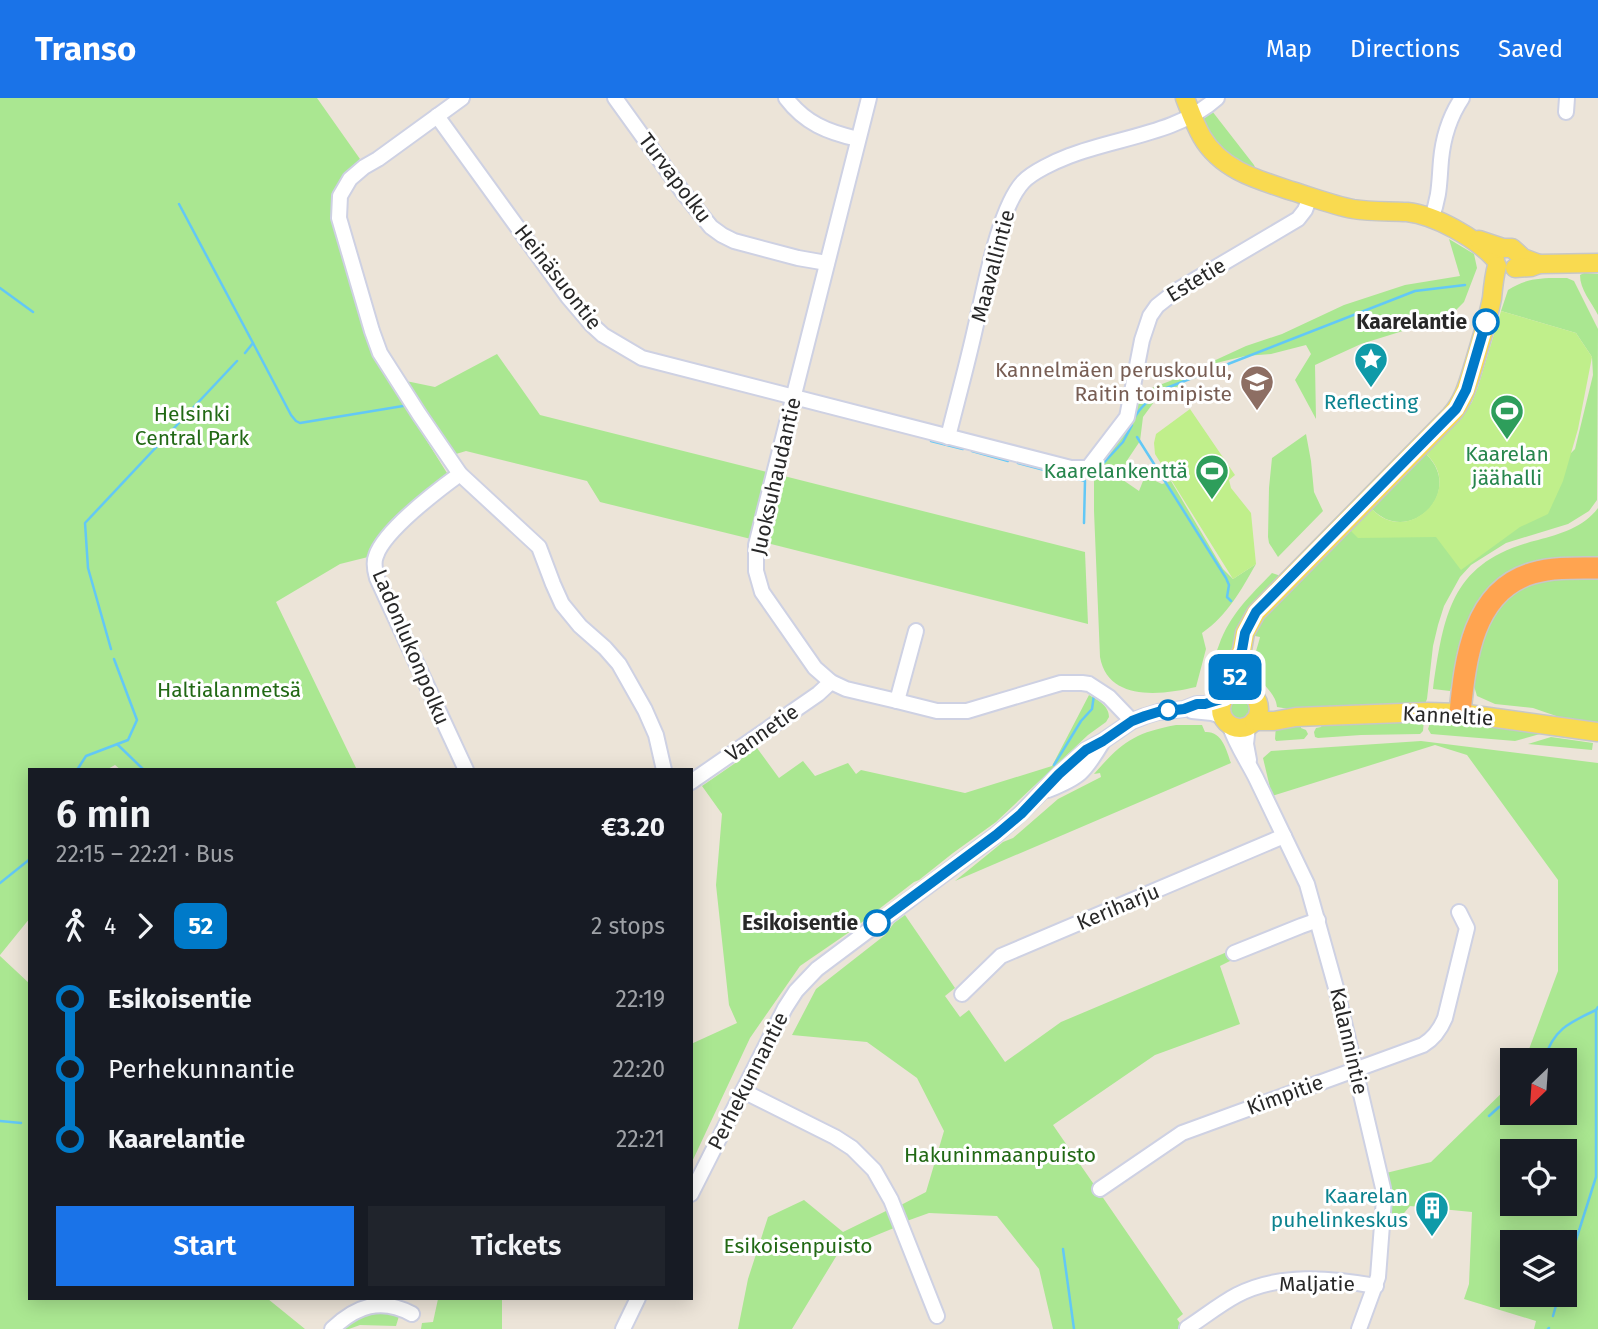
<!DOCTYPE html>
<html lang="en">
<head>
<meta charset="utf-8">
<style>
  :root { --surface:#171b24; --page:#20242c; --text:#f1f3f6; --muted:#9ea1a6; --accent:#1a73e8 }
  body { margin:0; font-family:"Fira Sans",sans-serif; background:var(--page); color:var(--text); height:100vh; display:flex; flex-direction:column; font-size:26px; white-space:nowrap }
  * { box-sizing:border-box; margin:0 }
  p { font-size:23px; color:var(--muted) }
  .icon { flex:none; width:38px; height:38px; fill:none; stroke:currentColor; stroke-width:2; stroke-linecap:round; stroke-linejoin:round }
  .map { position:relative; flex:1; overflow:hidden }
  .details { position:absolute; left:28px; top:670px; width:665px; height:532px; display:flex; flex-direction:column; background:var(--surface); border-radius:0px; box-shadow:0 4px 18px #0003 }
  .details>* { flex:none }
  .badge { padding:0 14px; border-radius:10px; font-size:24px; line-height:46px }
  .needle { width:46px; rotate:205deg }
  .fabs { position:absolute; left:1500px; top:950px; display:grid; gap:14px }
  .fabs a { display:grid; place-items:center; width:77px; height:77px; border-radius:0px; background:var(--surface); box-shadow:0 4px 18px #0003; font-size:35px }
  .map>.badge { position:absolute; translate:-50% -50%; box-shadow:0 0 0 4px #fff }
  .legs { display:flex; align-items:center; gap:10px; height:77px; padding:0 28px; font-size:23px }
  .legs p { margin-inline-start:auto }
  .summary { display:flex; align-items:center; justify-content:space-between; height:119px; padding:0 28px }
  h1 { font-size:38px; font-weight:600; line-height:52px }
  .cta { display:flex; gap:14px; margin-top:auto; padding:14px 28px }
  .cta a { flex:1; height:80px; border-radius:0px; background:var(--accent); color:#fff; font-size:28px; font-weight:600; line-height:80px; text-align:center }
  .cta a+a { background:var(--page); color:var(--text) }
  ul { padding:0 28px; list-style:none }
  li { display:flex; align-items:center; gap:24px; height:70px; font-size:26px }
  li i { display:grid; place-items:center; width:10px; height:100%; margin:0 9px; background:currentColor }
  li i::after { content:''; width:18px; height:18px; margin:-9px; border:5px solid; border-radius:50%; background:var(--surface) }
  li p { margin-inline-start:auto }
  li:first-child i { background:linear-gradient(#0000 50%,currentColor 0) }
  li:last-child i { background:linear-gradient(currentColor 50%,#0000 0) }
  header { display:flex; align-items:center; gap:42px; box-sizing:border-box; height:98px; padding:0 35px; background:var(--accent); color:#fff }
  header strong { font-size:33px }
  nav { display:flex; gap:38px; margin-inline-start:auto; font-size:24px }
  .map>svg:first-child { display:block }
  .green { fill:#aae791; fill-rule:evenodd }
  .pitch { fill:#c0ef8b }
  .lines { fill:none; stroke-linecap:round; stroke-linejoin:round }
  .stream { stroke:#63c8f6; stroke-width:2.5 }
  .minor-casing { stroke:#ced1e3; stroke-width:18 }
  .major-casing { stroke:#c7c7c7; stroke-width:21 }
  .highway-casing { stroke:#c7c7c7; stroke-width:24 }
  .minor { stroke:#fff; stroke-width:14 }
  .major { stroke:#f9da50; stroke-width:18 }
  .highway { stroke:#ffa450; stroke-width:21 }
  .line-1-casing { stroke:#fff; stroke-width:16 }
  .line-1 { stroke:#007ac9; stroke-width:10 }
  .stop-1-dot { fill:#fff; stroke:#007ac9; stroke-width:3.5 }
  .labels { text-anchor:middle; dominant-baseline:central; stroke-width:6; stroke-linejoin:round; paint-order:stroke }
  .street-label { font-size:21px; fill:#282828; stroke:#fff }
  .stop-label { font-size:21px; font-weight:bold; fill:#282828; stroke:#fff; text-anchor:end }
  .education-label { font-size:21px; fill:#785e54; stroke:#fff; text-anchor:end }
  .culture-label { font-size:21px; fill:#0d838f; stroke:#fff }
  .park-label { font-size:21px; fill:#226915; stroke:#fff }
  .leisure-label { font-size:21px; fill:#27864d; stroke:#fff }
</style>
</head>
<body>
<header>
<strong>Transo</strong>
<nav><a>Map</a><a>Directions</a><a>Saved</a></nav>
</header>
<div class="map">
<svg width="1598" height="1231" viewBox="0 0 1598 1231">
  <rect width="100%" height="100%" fill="#ece4d8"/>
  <g class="green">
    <path d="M0,0H317L360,61C339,82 329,94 333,125L371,254L452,383L376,457L340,466L276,504L357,672H121L115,667L106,672H30V820L0,857Z"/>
    <path d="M1212,13L1254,67L1256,72C1238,66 1218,53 1209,36C1207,32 1205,25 1203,19Z"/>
    <path d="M1449,141L1474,156L1477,170L1464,204L1453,215L1422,227L1361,246L1315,267L1316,321L1295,282L1311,256L1306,247L1271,256L1245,258L1212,266L1154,304L1143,319L1140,343L1126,364L1123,382L1139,393L1145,378L1162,386L1171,383L1223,471L1233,481L1256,466C1241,492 1228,517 1202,535L1206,551L1196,589C1162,597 1108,604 1100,559L1094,413V372L1136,296L1170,283L1246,248L1282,236L1344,207L1405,187L1460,178Z"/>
    <path d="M1584,175L1598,176V217C1591,203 1580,192 1580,177Z"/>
    <path d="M1567,180L1574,183L1598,231L1597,402L1589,413L1568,426L1506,445L1471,467L1460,479L1444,508L1438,527L1433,548L1427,601L1424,608L1289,611L1277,609C1276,593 1256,584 1255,568C1253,559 1258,548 1260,539L1255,538L1259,525L1364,419L1385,439H1437L1559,367L1575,351L1593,277L1592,259L1576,235L1501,213L1508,192C1528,179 1544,180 1567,180Z"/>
    <path d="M497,256L540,317L767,374L751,441L600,404L587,383L466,353L456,356L406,283L435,289Z"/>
    <path d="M1306,336L1311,363L1314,394L1323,413L1278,459L1269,445L1268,439L1269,390L1272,360Z"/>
    <path d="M1426,356C1466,395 1408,449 1372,411Z"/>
    <path d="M784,378L1085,454L1088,526L767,445Z"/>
    <path d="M1598,410V460L1519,472L1456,577L1450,593L1433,591C1444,513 1452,463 1538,442C1560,436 1584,429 1598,410Z"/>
    <path d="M1272,475L1278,477L1281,482L1239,531L1233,547L1232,575H1216L1212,573C1212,564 1216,555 1219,547C1230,516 1250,498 1272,475Z"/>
    <path d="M1598,478V626L1559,619L1533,610L1495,606L1477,598L1474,588L1476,561L1485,526L1513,492L1540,480Z"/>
    <path d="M1089,597C1098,602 1109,608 1109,619L1106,624L1088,637L996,724L953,755L919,782L914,784L848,835L800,868L750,940L691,1066V946L737,925L729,907L716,787L722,716L702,688L757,650L779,680L803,663L815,678L848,665L856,676L861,672L965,695L1052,668Z"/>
    <circle cx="1241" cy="611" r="12"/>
    <path d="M1424,621L1423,633L1420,636L1361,637L1318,640L1315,639L1314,634L1316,630L1321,629L1322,626Z"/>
    <path d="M1431,622L1489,624L1547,634L1515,643L1431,636L1428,631Z"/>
    <path d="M1176,627H1202L1205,634C1222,633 1226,651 1231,665L955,783L1003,744L1013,740L1058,701L1101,679L1100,675L1094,676C1122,644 1134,635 1176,627Z"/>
    <path d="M1276,627L1301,628V630L1306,632L1308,636L1304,641L1276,643L1275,641Z"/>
    <path d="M1551,639L1593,645L1592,652L1528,646Z"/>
    <path d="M1421,643L1598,665V1231H1534L1536,1223L1464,1201L1469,1186L1472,1114L1410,1108L1388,1134L1392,1095L1386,1075L1431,1064L1512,985V1015H1564V962H1525L1558,873V782L1467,657L1435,647L1272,698L1263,660L1271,653ZM1512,1054H1564V1106H1512ZM1512,1144H1564V1197H1512Z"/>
    <path d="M905,817L955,890L945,898L960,919L969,912L1005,964L1061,924L1227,854L1232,862L1220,868L1240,926L1155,957L1053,1027L1183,1216L1177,1221L1184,1231H1053L1039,1171L997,1118L929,1115L904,1124L899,1108L926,1094L944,1033L917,980L867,944L792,937L816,891L885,837L894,825Z"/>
    <path d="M0,858L30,886V1200L268,1201L305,1231H0Z"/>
    <path d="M804,1102L843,1134L888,1112L894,1130L840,1152L792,1231H738L748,1181L768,1119Z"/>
    <path d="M438,1201H502V1231H421L422,1225L433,1224Z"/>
    <path d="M391,1212L399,1218L396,1228L360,1227L349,1231H337L365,1213Z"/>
  </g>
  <g class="pitch">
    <path d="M1501,213L1576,235L1592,259L1578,331L1563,383L1548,416L1520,429L1461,472L1436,439L1358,440L1351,433L1372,411C1408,450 1466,392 1426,356L1461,321L1472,304L1478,289Z"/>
    <path d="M1190,311L1235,377L1229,382L1231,390L1251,415L1256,466L1233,481L1155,356L1154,345L1156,336Z"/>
  </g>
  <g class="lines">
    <g class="stream">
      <path d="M179,106L253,245L245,255"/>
      <path d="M0,190L33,214"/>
      <path d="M253,245L291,317L296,323L300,325L403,308"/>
      <path d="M1134,321C1140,308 1152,300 1164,291L1415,193L1465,187"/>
      <path d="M1137,339L1226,480L1229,487L1227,499L1231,503"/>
      <path d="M931,343L963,351"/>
      <path d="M972,353L1008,363"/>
      <path d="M1018,365L1048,373"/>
      <path d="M1098,371L1123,344L1132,327"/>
      <path d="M1058,375L1085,383L1084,425"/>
      <path d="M111,551L88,470L85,425L237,263"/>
      <path d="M117,646L144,672"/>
      <path d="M1054,667L1081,623L1092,611L1094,597"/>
      <path d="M77,672L86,658L128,642L137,622L114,561"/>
      <path d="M0,785L30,761"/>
      <path d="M1544,962C1553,932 1568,925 1596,912L1598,909"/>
      <path d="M1489,1018L1499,1009L1512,1002"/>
      <path d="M0,1023L21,1025"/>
      <path d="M1063,1151L1074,1231"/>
      <path d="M1564,1180L1596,1079V912"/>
      <path d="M1553,1218L1559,1197"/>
      <path d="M1548,1231L1549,1230"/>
    </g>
    <g class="minor-casing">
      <g id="minor">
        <path d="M462,0L378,61L364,69L350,81L340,98L339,120L372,233L380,255L419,316L460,376L539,449L553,486L562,506L580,528L605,550L619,566L645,612L656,637L664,672"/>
        <path d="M615,0L682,93L711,129L722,137L734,143L798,160L827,165"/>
        <path d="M786,0C805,25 827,34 858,41"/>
        <path d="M869,0L756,447V473L762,494L815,570L831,584L846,591L897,603L937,613H967L1061,585H1082L1089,586L1109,599L1132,623"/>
        <path d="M1566,14L1567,0"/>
        <path d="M437,18L568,199L591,226L603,237L642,260L1071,370H1088L1127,319L1142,242L1150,218L1157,208L1176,193L1298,121L1305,112L1310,99"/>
        <path d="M1431,121C1440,98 1439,85 1441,62C1443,40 1450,18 1462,0"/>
        <path d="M948,339C957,303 967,267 975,231C984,194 998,111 1023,84C1032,74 1056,63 1069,58C1118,39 1177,36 1217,0"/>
        <path d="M460,376C438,392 384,433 376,458C373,465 375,473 377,480L466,672"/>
        <path d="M897,603L916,533"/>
        <path d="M1192,613L1212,615L1223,619"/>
        <path d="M1229,626C1236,647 1247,662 1256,680L1307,786L1336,890L1383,1090L1384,1101L1378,1179L1359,1231"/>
        <path d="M1248,628L1246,646L1249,662"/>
        <path d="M691,684L818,596L831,584"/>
        <path d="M1048,692C1080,679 1084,675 1102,645"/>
        <path d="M1234,855L1301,828L1318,822"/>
        <path d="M962,896L1001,858L1284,738"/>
        <path d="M743,993L835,1039L852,1050L874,1072L891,1102L937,1218"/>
        <path d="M1100,1091L1182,1035L1423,947C1433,941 1440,932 1445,920L1467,830L1459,814"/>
        <path d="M691,1096L785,910L796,893L817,871L996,737L1021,715L1059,676L1086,652L1103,643L1132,623L1145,618L1158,614L1184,611L1197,606H1205L1225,600"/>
        <path d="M1187,1230C1204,1219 1220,1206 1237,1197C1279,1175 1331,1180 1376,1188"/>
        <path d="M332,1231C356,1208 381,1199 412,1216"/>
        <path d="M623,1231L638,1200"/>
      </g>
    </g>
    <g class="major-casing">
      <g id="major">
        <path d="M1185,0C1190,13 1195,27 1202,39C1221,72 1258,82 1292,93C1312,99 1332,107 1353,111C1371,114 1389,113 1407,114C1435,117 1476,140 1495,161"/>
        <path d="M1479,142L1503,150H1512L1523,160L1539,166"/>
        <path d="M1515,170L1531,169L1539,166L1598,165"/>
        <circle cx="1240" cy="611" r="19"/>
        <path d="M1229,596L1233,588L1237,563L1242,552L1245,535L1256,515L1451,317C1465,301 1469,282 1475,263C1481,242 1488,221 1492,200C1493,189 1494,178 1497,168"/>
        <path d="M1254,623H1274L1296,619L1428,614L1460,615L1598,634"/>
      </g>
    </g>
    <g class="highway-casing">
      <path id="highway" d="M1460,615C1465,562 1473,492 1533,475C1553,469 1577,470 1598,470"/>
    </g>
    <use href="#minor" class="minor"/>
    <use href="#major" class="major"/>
    <use href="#highway" class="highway"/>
  </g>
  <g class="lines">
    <g class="line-1-casing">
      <path id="line-1" d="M877,825L996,737L1021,716L1059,676L1086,652L1103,643L1132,623L1145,618L1158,614L1184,611L1197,606H1205L1225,600L1233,589L1237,563L1242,552L1245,535L1256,514L1456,311L1466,292L1486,224"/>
    </g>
    <use href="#line-1" class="line-1"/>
  </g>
  <defs>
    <g id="sight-pin" transform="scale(1.75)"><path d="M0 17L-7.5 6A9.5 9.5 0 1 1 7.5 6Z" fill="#0f9aa8" stroke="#fff"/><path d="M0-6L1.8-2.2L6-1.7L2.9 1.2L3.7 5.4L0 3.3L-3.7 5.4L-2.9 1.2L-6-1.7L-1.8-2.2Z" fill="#fff"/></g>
    <g id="school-pin" transform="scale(1.75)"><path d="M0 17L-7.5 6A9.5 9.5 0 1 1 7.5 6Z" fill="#8d6e63" stroke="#fff"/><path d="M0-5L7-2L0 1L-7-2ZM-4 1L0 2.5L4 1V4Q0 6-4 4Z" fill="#fff"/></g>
    <g id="stadium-pin" transform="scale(1.75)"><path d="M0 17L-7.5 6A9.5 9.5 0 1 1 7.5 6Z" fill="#2e9e5b" stroke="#fff"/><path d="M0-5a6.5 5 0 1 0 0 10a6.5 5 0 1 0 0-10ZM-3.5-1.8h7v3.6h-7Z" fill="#fff"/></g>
    <g id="building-pin" transform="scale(1.75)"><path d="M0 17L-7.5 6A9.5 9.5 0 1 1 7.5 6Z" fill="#0f9aa8" stroke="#fff"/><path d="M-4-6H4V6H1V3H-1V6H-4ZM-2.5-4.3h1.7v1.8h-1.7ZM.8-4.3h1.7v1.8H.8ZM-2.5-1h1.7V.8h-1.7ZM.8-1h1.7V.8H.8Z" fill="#fff"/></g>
  </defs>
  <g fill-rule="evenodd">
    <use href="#sight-pin" x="1371" y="261"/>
    <use href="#school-pin" x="1257" y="284"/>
    <use href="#stadium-pin" x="1507" y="313"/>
    <use href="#stadium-pin" x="1212" y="373"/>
    <use href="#building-pin" x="1432" y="1110"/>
  </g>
  <g class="stop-1-dot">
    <circle cx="1486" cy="224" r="12"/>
    <circle cx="1168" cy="612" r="9"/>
    <circle cx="877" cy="825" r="12"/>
  </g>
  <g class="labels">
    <g class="street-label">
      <text transform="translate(675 80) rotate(53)">Turvapolku</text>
      <text transform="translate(993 168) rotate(-75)">Maavallintie</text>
      <text transform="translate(558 179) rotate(52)">Heinäsuontie</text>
      <text transform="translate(1196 182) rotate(-31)">Estetie</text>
      <text transform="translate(776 378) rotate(-77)">Juoksuhaudantie</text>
      <text transform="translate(411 549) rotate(67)">Ladonlukonpolku</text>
      <text transform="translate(1448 618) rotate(3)">Kanneltie</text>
      <text transform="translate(762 635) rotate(-35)">Vannetie</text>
      <text transform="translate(1118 809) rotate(-23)">Keriharju</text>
      <text transform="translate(1349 943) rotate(77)">Kalannintie</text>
      <text transform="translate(748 983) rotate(-63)">Perhekunnantie</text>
      <text transform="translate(1285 997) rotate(-20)">Kimpitie</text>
      <text x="1317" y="1186">Maljatie</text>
    </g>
    <g class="stop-label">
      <text x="1467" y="224">Kaarelantie</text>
      <text x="858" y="825">Esikoisentie</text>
    </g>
    <g class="education-label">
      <text x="1232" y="272">Kannelmäen peruskoulu,<tspan x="1232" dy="24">Raitin toimipiste</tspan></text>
    </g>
    <g class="culture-label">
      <text x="1371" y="304">Reflecting</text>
      <text x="1408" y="1098" text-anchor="end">Kaarelan<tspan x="1408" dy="24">puhelinkeskus</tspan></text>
    </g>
    <g class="park-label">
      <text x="192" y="316">Helsinki<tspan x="192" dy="24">Central Park</tspan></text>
      <text x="229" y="592">Haltialanmetsä</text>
      <text x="1000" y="1057">Hakuninmaanpuisto</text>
      <text x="798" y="1148">Esikoisenpuisto</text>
    </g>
    <g class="leisure-label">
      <text x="1507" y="356">Kaarelan<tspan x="1507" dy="24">jäähalli</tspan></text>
      <text x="1188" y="373" text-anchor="end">Kaarelankenttä</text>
    </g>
  </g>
</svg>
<div class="fabs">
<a><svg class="needle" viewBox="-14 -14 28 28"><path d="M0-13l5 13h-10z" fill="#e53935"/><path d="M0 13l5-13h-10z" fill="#9ea1a6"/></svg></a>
<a><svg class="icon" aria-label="locate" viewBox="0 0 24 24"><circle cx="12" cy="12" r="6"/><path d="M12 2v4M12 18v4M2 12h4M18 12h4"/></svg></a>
<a><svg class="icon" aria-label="layers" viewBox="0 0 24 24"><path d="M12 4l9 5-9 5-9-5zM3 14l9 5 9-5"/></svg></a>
</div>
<b class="badge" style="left:1235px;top:579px;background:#007ac9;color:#fff">52</b>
<section class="details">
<div class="summary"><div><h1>6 min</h1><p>22:15 – 22:21 · Bus</p></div><b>€3.20</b></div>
<div class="legs"><svg class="icon" aria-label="walk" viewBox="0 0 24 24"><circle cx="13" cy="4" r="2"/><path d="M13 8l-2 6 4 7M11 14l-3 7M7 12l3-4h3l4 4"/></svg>4<svg class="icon" aria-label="forward" viewBox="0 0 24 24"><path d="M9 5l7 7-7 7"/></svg><b class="badge" style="background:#007ac9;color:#fff">52</b><p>2 stops</p></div>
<ul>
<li><i style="color:#007ac9"></i><b>Esikoisentie</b><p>22:19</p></li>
<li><i style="color:#007ac9"></i><span>Perhekunnantie</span><p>22:20</p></li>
<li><i style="color:#007ac9"></i><b>Kaarelantie</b><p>22:21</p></li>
</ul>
<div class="cta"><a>Start</a><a>Tickets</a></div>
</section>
</div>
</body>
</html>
